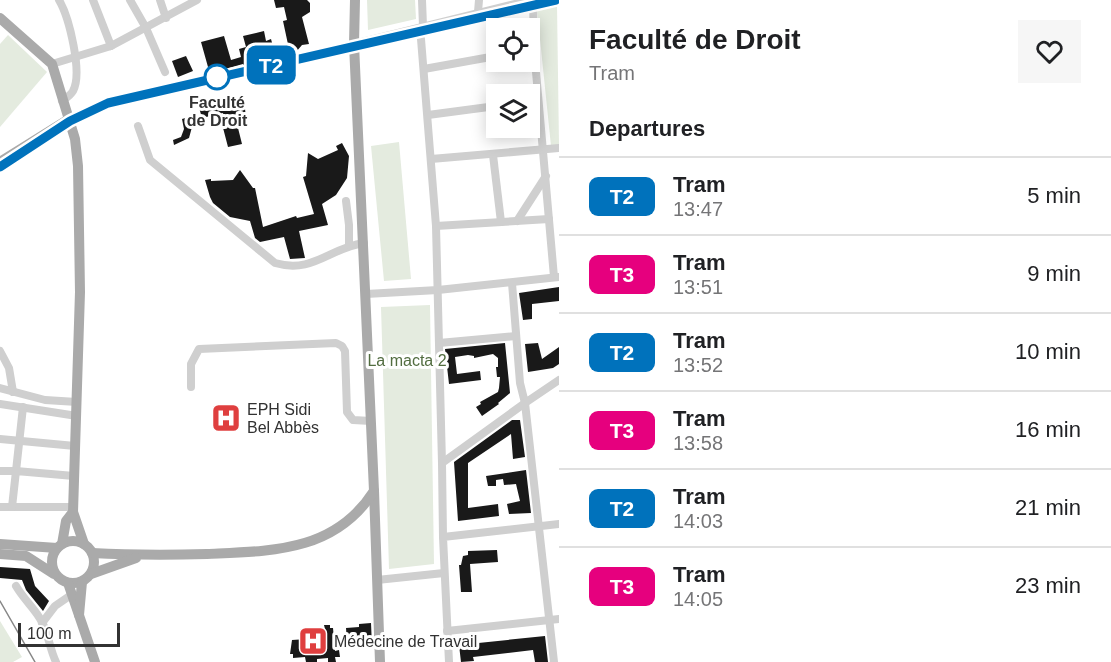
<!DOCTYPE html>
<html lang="en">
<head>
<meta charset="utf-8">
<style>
  :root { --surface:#fff; --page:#f6f6f6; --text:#202124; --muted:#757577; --line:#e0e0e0 }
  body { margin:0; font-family:Arial,sans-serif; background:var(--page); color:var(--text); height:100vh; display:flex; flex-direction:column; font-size:22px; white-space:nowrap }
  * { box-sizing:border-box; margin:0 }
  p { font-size:20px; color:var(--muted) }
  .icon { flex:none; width:33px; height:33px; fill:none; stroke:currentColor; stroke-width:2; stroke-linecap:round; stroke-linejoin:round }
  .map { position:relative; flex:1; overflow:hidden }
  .panel { display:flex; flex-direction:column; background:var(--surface); width:552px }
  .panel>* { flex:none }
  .badge { padding:0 12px; border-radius:9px; font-size:21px; line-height:39px }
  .controls { position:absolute; left:486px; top:18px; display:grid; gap:12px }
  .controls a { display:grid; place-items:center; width:54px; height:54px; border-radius:0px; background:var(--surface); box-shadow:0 3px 15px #0003; font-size:30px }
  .scale { position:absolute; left:18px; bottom:15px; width:102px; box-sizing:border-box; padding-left:6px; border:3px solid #323232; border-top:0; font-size:16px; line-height:21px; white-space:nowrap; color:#323232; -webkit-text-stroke:4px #fff; paint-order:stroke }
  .map>.badge { position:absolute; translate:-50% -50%; box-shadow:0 0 0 3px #fff }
  h2 { padding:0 30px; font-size:22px; line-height:54px }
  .round { display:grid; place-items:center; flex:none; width:63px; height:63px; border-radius:0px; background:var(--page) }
  .headline { display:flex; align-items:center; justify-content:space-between; height:102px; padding:0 30px }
  h1 { font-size:28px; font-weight:600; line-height:45px }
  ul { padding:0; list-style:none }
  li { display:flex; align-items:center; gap:18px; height:78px; padding:0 30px; border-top:2px solid var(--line) }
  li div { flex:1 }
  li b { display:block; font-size:22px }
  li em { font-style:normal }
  li .badge { min-width:66px; font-weight:700; text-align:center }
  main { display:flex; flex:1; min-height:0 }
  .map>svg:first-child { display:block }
  .green { fill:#e4ebdf }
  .building { fill:#191919 }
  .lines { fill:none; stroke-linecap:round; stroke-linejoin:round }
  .minor { stroke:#cfcfcf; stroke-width:8 }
  .major { stroke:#aaa; stroke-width:10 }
  .tram { stroke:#878787; stroke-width:1.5 }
  .line-casing { stroke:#fff; stroke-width:14 }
  .line { stroke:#0072bc; stroke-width:9 }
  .stop-dot { fill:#fff; stroke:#0072bc; stroke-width:3 }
  .labels { text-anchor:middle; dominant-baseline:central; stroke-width:6; stroke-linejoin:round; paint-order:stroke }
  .stop-label { font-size:16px; font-weight:bold; fill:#323232; stroke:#fff }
  .park-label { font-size:16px; fill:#526d40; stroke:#fff }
  .poi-label { font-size:16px; fill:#323232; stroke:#fff; text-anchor:start }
</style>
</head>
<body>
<main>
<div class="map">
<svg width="559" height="662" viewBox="0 0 559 662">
  <rect width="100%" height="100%" fill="#fff"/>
  <g class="green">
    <path d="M367,0H415L416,19L368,30Z"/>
    <path d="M557,5L559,145L551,146L537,10Z"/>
    <path d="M8,35L47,72L0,127V44Z"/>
    <path d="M399,142L411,279L384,281L371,146Z"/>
    <path d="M430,305L434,564L389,569L381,307Z"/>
    <path d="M0,621L22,657L13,662H0Z"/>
  </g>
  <g class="building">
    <path d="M274,0H307L310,3V12L302,17L309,44L302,45L296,52L289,49L283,21L287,20L284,7L276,8Z"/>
    <path d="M264,31L266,41L271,39L277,61L245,69L243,64L214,72L212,66L208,67L201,42L224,36L231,60L241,57L239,49L246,47L243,36Z"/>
    <path d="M186,56L193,71L178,77L172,61Z"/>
    <path d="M227,96L238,102L241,110L245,109L246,117L236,120L242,144L228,147L222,124L225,122L223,113L202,118L198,104Z"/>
    <path d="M189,117L192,127L189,138L174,145L173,140L181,137L184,129L182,119Z"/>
    <path d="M342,143L349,156L347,178L336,195L322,204L328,225L299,231L305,258L290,259L284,237L260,242L255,238L250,221L230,217L213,203L210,197L205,180L211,179V181L233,180L240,170L253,188H255L263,227L296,216L297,218L314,214L303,177L306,176L308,153L318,159L338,150L336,146Z"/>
    <path d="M559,287V301L532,304V319L523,320L519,293Z"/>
    <path d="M505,343L510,393L498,403L499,404L482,416L476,407L481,404L480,402L498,392L499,388L500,377H497L496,367H498V358L493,354L474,358V356L468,355L455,357L457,374L480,371L481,380L449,384L445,349Z"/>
    <path d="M538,343L542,359L559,347V364L553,368L528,372L525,344Z"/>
    <path d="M512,420H520L525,457L513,459L511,434L468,463V508L498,504L499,516L458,521L454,462Z"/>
    <path d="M526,470L531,513L509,514L507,504L520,501L516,484L504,485L503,479L496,480V486H488L486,476Z"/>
    <path d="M497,550L498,562L470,564L472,592H461L459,565H461L463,556L468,555V551Z"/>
    <path d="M0,567L30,569L35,586L49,601L43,611L26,590L22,580L0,578Z"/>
    <path d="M371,623L372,646H352V642H347L346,628L359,627V624Z"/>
    <path d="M324,625H330V628H333L335,651L339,650L340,657H335L336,662H328V658L317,659V662H306L305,657L293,658V654H290L292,640L322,638V630L325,629Z"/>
    <path d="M545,636L548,662H535L533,650L473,657L474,661L461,662L459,645Z"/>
  </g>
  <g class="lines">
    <g class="minor">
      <path d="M59,0C69,17 83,73 73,91C70,96 66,98 62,101"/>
      <path d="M93,0L111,46"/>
      <path d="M130,0L146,28L165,72"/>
      <path d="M160,0L166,18"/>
      <path d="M422,0L423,26"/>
      <path d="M533,0L534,49L554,277"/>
      <path d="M478,12L479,0"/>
      <path d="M421,39L436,226L442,463"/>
      <path d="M354,44L531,0"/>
      <path d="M52,64L111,46L197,0"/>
      <path d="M424,69L496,56"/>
      <path d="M428,115L496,106"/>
      <path d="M138,126L150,160L275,263C313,274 329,248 364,243"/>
      <path d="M493,155L501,222"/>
      <path d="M431,159L559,148"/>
      <path d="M346,201L349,225V245"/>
      <path d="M517,221L546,176"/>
      <path d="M436,226L549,219"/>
      <path d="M512,283L520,383L525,403L559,380"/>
      <path d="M366,294L438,290L559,277"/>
      <path d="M439,343L516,336"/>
      <path d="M0,351L9,368L13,392"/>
      <path d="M191,387V364L199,349L336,343L342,346L345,351L347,412L353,420L371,421"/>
      <path d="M0,388L45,400L77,402"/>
      <path d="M525,403L554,662"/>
      <path d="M0,404L77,416"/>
      <path d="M0,439L75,446"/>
      <path d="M0,471H16L23,407"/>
      <path d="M0,507H73"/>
      <path d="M12,507L16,471L74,476"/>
      <path d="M443,537L442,463L525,403"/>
      <path d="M377,580L444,573"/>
      <path d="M16,586C23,598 32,606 39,617C48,629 49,648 56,662"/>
      <path d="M42,623L55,606L71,595"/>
      <path d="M447,631L559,619"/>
      <path d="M449,662L443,537L559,524"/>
    </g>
    <g class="major">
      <path d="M0,18L52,64L75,139L78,166L80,292L73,512L84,544"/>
      <path d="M0,162L69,119"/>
      <path d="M374,491L380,662"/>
      <circle cx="73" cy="562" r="21"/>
      <path d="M0,544L57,548"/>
      <path d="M62,544L66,521L73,512"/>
      <path d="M92,553C130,555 168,555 207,554C272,551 335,552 374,491L354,44L355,0"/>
      <path d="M0,554L26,556L54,574"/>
      <path d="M91,574L136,558"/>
      <path d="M68,583L95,662"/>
      <path d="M79,615L82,582"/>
    </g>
    <g class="tram">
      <path d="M0,170L71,123L109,106L559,2"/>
      <path d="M0,601L35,662"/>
    </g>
  </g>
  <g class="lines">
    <g class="line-casing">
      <path id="line" d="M0,167L70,121L108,103L556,0"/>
    </g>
    <use href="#line" class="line"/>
  </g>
  <defs>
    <g id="hospital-square" transform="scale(1.5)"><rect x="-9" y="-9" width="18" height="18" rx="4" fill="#df3f3f" stroke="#fff"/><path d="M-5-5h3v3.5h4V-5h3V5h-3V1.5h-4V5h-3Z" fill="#fff"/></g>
  </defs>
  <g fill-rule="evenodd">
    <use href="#hospital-square" x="226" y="418"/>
    <use href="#hospital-square" x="313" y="641"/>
  </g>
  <circle class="stop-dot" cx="217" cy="77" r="12"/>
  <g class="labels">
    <g class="stop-label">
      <text x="217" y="102">Faculté<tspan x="217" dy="18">de Droit</tspan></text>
    </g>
    <g class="park-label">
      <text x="407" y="360">La macta 2</text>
    </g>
    <g class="poi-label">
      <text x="247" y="409">EPH Sidi<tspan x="247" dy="18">Bel Abbès</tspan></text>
      <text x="334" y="641">Médecine de Travail</text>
    </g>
  </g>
</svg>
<div class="controls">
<a><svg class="icon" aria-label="locate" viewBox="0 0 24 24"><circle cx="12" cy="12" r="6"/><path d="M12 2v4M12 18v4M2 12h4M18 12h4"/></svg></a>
<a><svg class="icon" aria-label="layers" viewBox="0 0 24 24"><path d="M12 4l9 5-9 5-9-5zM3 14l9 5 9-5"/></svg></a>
</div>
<div class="scale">100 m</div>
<b class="badge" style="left:271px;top:65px;background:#0072bc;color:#fff">T2</b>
</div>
<section class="panel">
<div class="headline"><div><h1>Faculté de Droit</h1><p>Tram</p></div><a class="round"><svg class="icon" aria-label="heart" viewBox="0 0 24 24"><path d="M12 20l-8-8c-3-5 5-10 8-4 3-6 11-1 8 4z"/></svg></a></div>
<h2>Departures</h2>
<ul>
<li><span class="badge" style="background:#0072bc;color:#fff">T2</span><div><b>Tram</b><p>13:47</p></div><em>5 min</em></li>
<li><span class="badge" style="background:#e6007e;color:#fff">T3</span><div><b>Tram</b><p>13:51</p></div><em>9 min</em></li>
<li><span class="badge" style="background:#0072bc;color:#fff">T2</span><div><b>Tram</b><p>13:52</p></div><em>10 min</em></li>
<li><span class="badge" style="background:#e6007e;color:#fff">T3</span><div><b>Tram</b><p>13:58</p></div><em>16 min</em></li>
<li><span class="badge" style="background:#0072bc;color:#fff">T2</span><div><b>Tram</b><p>14:03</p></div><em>21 min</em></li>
<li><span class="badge" style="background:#e6007e;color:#fff">T3</span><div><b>Tram</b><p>14:05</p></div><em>23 min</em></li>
</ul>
</section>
</main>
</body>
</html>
